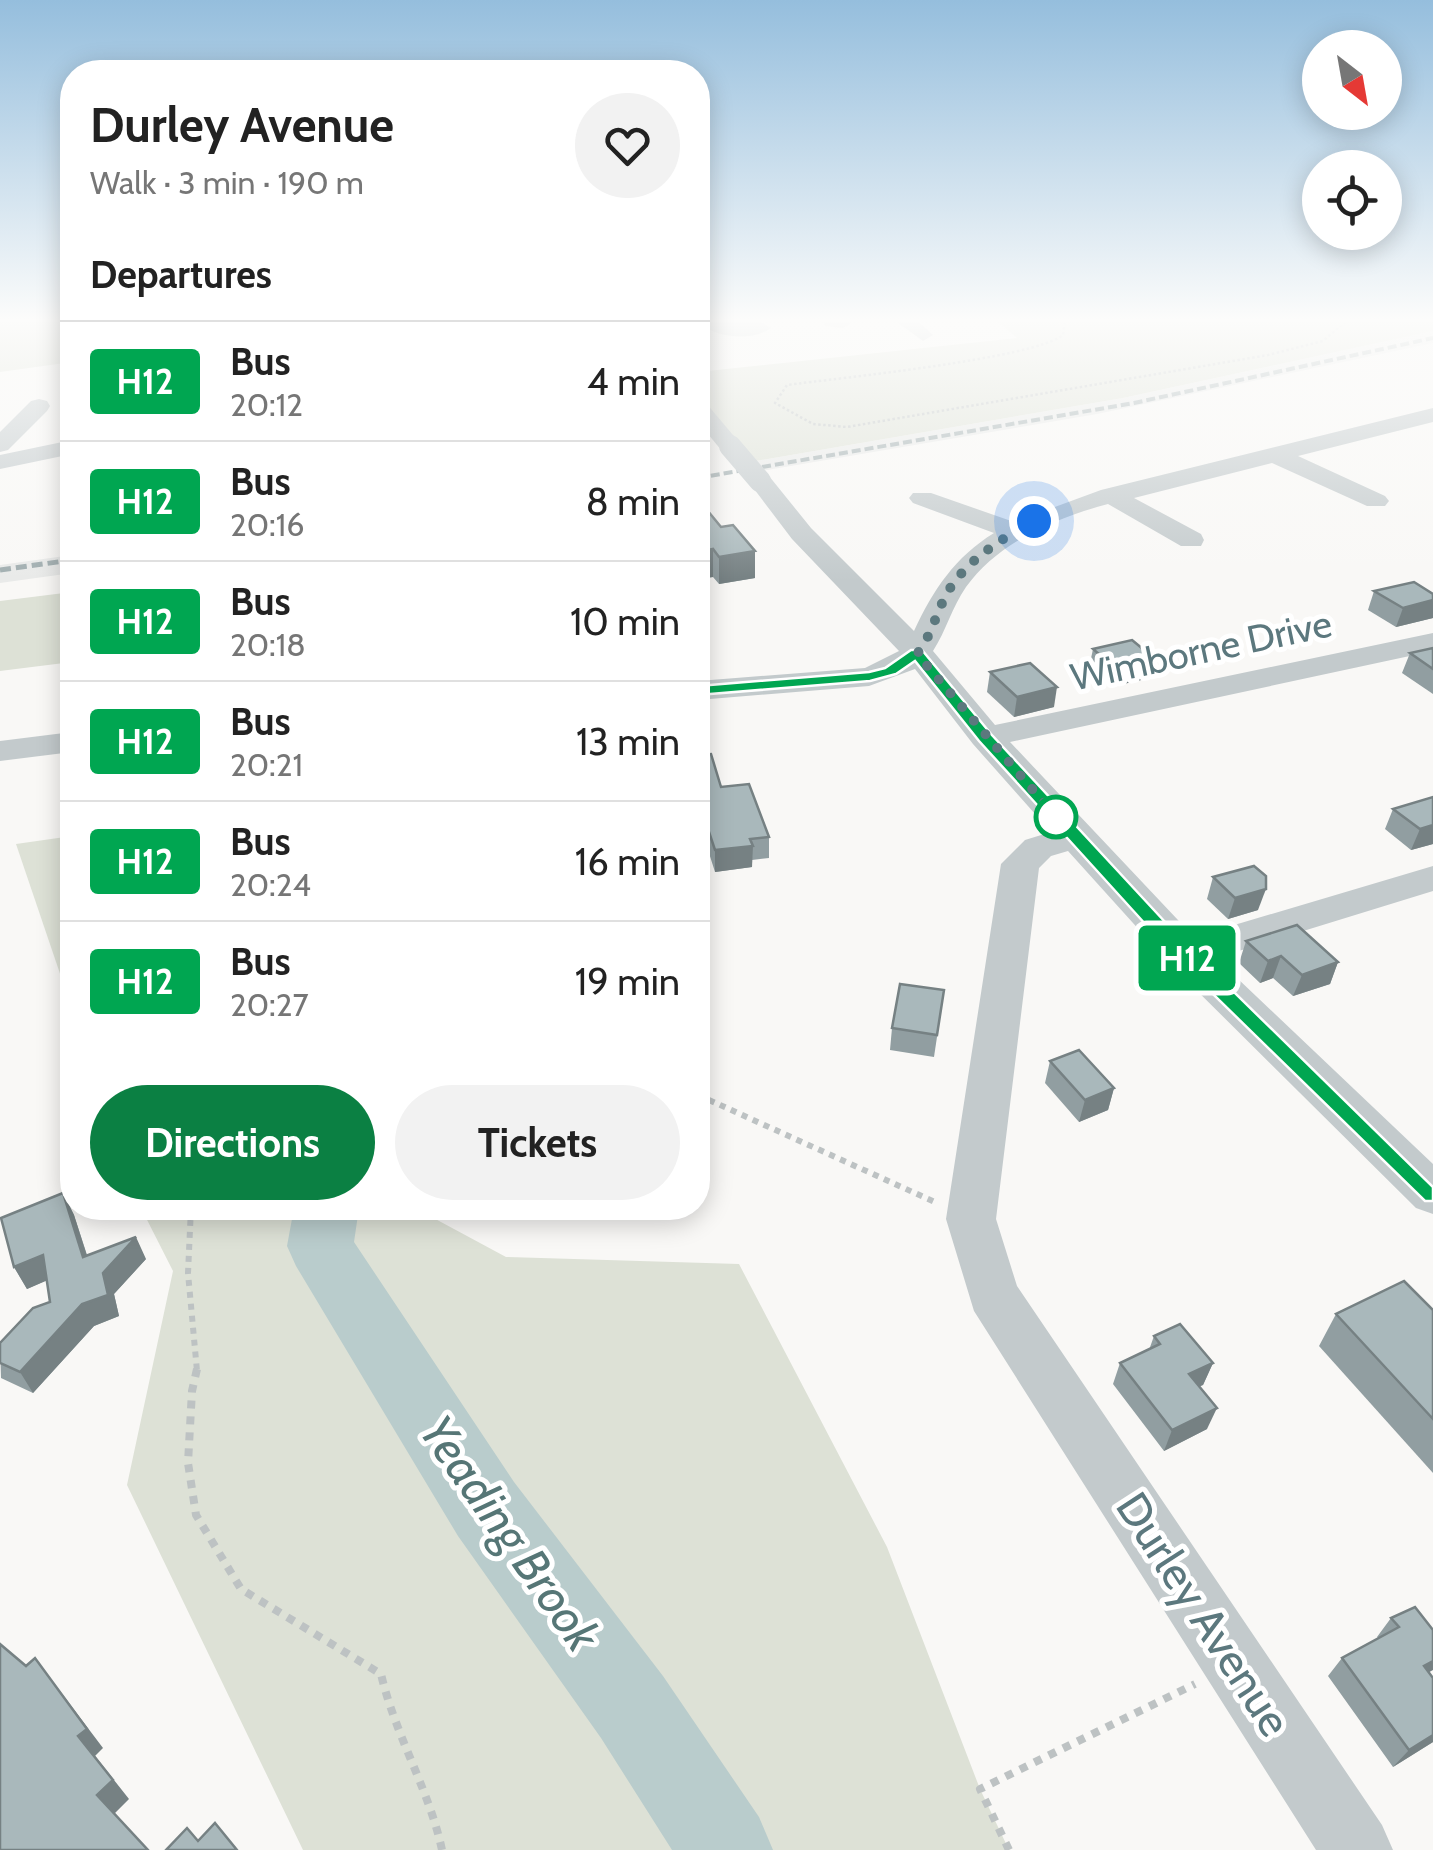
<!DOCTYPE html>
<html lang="en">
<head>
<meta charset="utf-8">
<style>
  :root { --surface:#fff; --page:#f2f2f2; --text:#222; --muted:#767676; --line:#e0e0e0; --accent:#0b8043 }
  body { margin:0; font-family:Cabin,sans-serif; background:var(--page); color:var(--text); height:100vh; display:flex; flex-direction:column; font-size:38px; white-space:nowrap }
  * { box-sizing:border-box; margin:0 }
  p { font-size:32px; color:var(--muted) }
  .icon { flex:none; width:55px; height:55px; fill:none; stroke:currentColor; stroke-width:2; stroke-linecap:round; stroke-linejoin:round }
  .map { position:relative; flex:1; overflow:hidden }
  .sheet { position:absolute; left:60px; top:60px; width:650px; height:1160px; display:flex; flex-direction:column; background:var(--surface); border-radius:40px; box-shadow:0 5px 25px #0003 }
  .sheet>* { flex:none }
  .badge { padding:0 20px; border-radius:8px; font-size:35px; line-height:65px }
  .needle { width:65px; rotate:149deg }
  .buttons { position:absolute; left:1302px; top:30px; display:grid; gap:20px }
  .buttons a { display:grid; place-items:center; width:100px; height:100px; border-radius:50%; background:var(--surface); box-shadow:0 5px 25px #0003; font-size:50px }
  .you { position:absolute; width:50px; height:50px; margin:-25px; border:8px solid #fff; border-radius:50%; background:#1a73e8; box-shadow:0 0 0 15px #1a73e833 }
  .map>.badge { position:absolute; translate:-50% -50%; box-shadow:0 0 0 5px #fff }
  h2 { padding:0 30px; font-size:38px; line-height:90px }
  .round { display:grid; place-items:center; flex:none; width:105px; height:105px; border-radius:52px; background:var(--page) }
  .overview { display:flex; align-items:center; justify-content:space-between; height:170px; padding:0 30px }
  h1 { font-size:48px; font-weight:700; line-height:75px }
  .button { display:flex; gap:20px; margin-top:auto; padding:20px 30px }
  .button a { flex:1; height:115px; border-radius:60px; background:var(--accent); color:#fff; font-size:40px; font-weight:700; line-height:115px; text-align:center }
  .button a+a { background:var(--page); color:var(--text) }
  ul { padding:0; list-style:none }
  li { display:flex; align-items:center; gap:30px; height:120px; padding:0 30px; border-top:2px solid var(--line) }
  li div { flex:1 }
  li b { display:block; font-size:38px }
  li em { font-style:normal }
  li .badge { min-width:110px; font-weight:700; text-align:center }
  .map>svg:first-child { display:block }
  .built { fill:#e9eae9 }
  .green { fill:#dde1d6 }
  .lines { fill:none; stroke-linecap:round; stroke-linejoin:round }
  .river { fill:#b9cccc; fill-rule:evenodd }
  .path-far2 { stroke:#bdc2c3; stroke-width:2.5; stroke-dasharray:2.5 2.5; stroke-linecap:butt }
  .path-far1 { stroke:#bdc2c3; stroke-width:6; stroke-dasharray:6 6; stroke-linecap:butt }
  .path { stroke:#bdc2c3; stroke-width:8; stroke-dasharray:8 8; stroke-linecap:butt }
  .minor { fill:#c3cacc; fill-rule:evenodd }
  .rail-far1 { stroke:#a1aeb0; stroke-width:4; stroke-dasharray:9 4; stroke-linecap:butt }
  .rail { stroke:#a1aeb0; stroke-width:5; stroke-dasharray:11 5; stroke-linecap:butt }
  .minor-bridge { stroke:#c3cacc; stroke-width:22 }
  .wall { fill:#919ea1 }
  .shaded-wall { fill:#768183 }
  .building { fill:#a9b8bb; stroke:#768183; stroke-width:2.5 }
  .line { fill:#00a651; stroke:#fff; stroke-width:2.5 }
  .walk { stroke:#5c787e; stroke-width:10; stroke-dasharray:0 18 }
  .stop-dot { fill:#fff; stroke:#00a651; stroke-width:5 }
  .labels { text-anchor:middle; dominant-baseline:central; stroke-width:10; stroke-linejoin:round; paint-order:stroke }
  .street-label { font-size:38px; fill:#5c787e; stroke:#fff }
  .near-street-label { font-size:45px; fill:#5c787e; stroke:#fff }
  .near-water-label { font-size:48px; font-style:italic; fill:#567676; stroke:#fff }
</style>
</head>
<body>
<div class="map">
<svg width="1433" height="1850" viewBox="0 0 1433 1850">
  <rect width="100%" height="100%" fill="#f9f8f6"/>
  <g class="built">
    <path d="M1433,331V343L1097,414L767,470L758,471L750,462L1123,398Z"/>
    <path d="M72,555V573L0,583V565Z"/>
  </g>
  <g class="green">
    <path d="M0,322H72V362L0,372Z"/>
    <path d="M998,322H1433V331L1123,398L750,462L698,401V372L1017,338Z"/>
    <path d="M72,592V662L0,671V601Z"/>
    <path d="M72,836V1009L16,844Z"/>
    <path d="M141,1208H415L506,1257L739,1264L887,1547L980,1789L1009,1850H303L127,1485L173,1271Z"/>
  </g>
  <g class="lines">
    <path class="river" d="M294,1208H359L354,1242L514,1482L663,1676L759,1817L773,1850H672L601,1738L458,1536L296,1266L287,1246Z"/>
    <path class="path-far2" d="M1065,322L1063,335C1032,359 838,378 787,385L775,403L813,424L847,427L1268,355L1323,341L1345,322"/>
    <g class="path-far1">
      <path d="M698,1095L937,1203"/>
      <path d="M191,1208L188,1273L197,1371"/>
    </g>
    <g class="path">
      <path d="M197,1369L192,1391L188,1463L196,1515L241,1589L381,1674C395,1735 429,1789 442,1850"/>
      <path d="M1009,1850L980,1789L1195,1684"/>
    </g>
    <g class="minor">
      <path d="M698,322H761L771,328C752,342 715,338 698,322Z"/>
      <path d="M823,322H853L843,328L826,326Z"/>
      <path d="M897,322H919L933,335L923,341Z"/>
      <path d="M39,399L47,401L50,406L47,411L8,450L0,452V432L31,401Z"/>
      <path d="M698,401L706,403L738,441L742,446L738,451H722L698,422Z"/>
      <path d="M1433,408V422L1298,456L1385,496L1389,501L1385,506H1367L1272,463L1134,498L1201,534L1204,540L1201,546H1181L1108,504C1056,518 998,542 966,587C952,607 946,631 933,651L995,725L1433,633V651L1010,742L1194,937L1433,866V891L1216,958L1433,1164V1214L1416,1208L1170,964L1068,851L1051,856L1039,868L996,1219L1017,1286L1382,1825L1393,1850H1316L974,1311L946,1219L1001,864L1025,840L1051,832L973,744L915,669L869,686L698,700V681L865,668L899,651L792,539L748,481L751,476H769L811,528L914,631C933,590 955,557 994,533L913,503L909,498L913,493H931L1014,522L1101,490Z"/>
      <path d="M72,440V454L0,469V455Z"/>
      <path d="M72,732V752L0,761V741Z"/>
    </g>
    <path class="rail-far1" d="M698,478L1134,403L1433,338"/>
    <path class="rail" d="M0,570L72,560"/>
    <path class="minor-bridge" d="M730,446L760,481"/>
  </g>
  <g class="wall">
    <path d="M698,499L755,578L719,584L713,577L698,579Z"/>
    <path d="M1374,591L1433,594V618L1396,627L1368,610Z"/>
    <path d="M1433,648V694L1402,673L1410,653Z"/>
    <path d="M1093,649L1155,659L1150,678L1110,687L1089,668Z"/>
    <path d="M990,672L1054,707L1014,717L987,692Z"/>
    <path d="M698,745L700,755L721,787L769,837V858L752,860V867L715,872L708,850L701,851L698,839Z"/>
    <path d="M1433,797V844L1411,850L1385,829L1393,809Z"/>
    <path d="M1213,877L1258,910L1228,919L1207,899Z"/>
    <path d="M1246,941L1338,962L1330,984L1293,996L1273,978L1260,983L1239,963Z"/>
    <path d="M944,990L934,1057L890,1050L892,1028Z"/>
    <path d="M1050,1061L1114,1088L1108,1110L1079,1122L1045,1083Z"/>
    <path d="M63,1193L74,1215L87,1255L146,1259L114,1294L119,1316L94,1326L33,1393L1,1378L0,1343L50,1302L47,1280L27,1289L14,1267Z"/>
    <path d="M1433,1310V1473L1319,1346L1336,1314Z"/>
    <path d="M1154,1336L1213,1363L1203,1385L1199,1386L1207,1429L1164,1451L1113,1384L1120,1363L1149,1350Z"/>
    <path d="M1415,1607L1429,1673L1433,1742L1393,1767L1328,1676L1342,1658L1378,1638L1377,1637L1391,1618Z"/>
  </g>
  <g class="shaded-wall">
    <path d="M713,549V577L698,579V552Z"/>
    <path d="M755,551V578L719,584V557Z"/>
    <path d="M1433,600V618L1396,627L1403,608Z"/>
    <path d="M1155,659L1150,678L1110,687L1114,667Z"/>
    <path d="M1057,687L1054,707L1014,717L1017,697Z"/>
    <path d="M1433,825V844L1411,850L1420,829Z"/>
    <path d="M753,846L752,867L715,872V850Z"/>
    <path d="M1266,889L1258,910L1228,919L1235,898Z"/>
    <path d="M1281,956L1273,978L1260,983L1268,961Z"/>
    <path d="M1338,962L1330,984L1293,996L1302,975Z"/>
    <path d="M1114,1088L1108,1110L1079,1122L1085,1100Z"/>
    <path d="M63,1193L74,1215L94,1278L83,1257Z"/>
    <path d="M136,1237L146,1259L114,1294L119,1316L94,1326L33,1393L20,1372L103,1273Z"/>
    <path d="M43,1255L55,1277L27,1289L14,1267Z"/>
    <path d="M1213,1363L1203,1385L1180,1395L1189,1374Z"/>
    <path d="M1217,1408L1207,1429L1164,1451L1172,1430Z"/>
    <path d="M35,1658L103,1748L95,1756L129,1799L114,1814L97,1795L78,1736Z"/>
    <path d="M1433,1661V1670L1408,1684L1424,1666Z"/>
    <path d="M1433,1735V1742L1393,1767L1409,1750Z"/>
  </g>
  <g class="building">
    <path d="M698,499L721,527L733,525L755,551L719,557L713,549L698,552Z"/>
    <path d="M1414,582L1433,594V600L1403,608L1374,591Z"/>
    <path d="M1132,640L1155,659L1114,667L1093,649Z"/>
    <path d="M1433,648V669L1410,653Z"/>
    <path d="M1030,663L1057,687L1017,697L990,672Z"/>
    <path d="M698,745L700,755L711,754L721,787L749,784L769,837L750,839L753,846L715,850L708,829L701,830L698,819Z"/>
    <path d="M1433,797V825L1420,829L1393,809Z"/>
    <path d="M1254,866L1266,876V889L1235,898L1213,877Z"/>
    <path d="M1297,925L1338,962L1302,975L1281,956L1268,961L1246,941Z"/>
    <path d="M900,984L944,990L937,1035L892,1028Z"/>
    <path d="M1079,1050L1114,1088L1085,1100L1050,1061Z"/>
    <path d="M63,1193L83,1257L136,1237L103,1273L108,1295L82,1304L20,1372L0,1363V1343L33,1308L50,1302L43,1255L14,1267L1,1218Z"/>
    <path d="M1404,1281L1433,1310V1419L1336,1314Z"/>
    <path d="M1180,1324L1213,1363L1189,1374L1217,1408L1172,1430L1120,1363L1160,1344L1154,1336Z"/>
    <path d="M1415,1607L1433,1630V1661L1424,1666L1433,1678V1735L1409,1750L1342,1658L1399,1627L1391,1618Z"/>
    <path d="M0,1644L26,1666L35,1658L87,1729L78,1736L113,1780L97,1795L148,1850H0Z"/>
    <path d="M215,1823L237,1850H166L187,1828L198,1841Z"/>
  </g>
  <linearGradient id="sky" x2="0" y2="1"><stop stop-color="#95bedd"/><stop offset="0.55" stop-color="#fcfcfb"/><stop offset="1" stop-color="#fcfcfb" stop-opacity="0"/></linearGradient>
  <rect width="1433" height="581" fill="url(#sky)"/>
  <path class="line" d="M911,650H922L991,734L1191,950L1433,1187V1201H1425L1177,959L979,741L915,661L896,674L870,681L698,695L690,690L698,686L869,672L885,668Z"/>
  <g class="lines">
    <path class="walk" d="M1034,521C1001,539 962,563 945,597C935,617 931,636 917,654L1056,817"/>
  </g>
  <circle class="stop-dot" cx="1056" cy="817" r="20"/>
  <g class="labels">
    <g class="street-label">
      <text transform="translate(1201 650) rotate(-12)">Wimborne Drive</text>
    </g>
    <g class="near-street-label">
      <text transform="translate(1204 1614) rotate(57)">Durley Avenue</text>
    </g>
    <g class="near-water-label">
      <text transform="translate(510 1533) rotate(55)">Yeading Brook</text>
    </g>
  </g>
</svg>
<div class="buttons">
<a><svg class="needle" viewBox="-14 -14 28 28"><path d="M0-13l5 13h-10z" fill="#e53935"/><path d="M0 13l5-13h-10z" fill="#767676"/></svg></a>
<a><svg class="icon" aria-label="locate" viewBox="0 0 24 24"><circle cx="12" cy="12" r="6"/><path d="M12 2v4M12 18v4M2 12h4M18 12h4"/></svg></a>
</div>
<div class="you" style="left:1034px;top:521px"></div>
<b class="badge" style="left:1187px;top:958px;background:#00a651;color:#fff">H12</b>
<section class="sheet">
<div class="overview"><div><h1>Durley Avenue</h1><p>Walk · 3 min · 190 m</p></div><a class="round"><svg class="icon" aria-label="heart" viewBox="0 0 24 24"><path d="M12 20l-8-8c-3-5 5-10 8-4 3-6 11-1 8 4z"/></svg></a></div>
<h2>Departures</h2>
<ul>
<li><span class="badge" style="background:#00a651;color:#fff">H12</span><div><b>Bus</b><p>20:12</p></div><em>4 min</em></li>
<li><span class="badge" style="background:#00a651;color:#fff">H12</span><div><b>Bus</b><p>20:16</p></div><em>8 min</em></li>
<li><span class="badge" style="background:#00a651;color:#fff">H12</span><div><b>Bus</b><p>20:18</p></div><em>10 min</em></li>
<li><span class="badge" style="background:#00a651;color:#fff">H12</span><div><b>Bus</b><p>20:21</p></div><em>13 min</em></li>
<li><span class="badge" style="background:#00a651;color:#fff">H12</span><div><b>Bus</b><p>20:24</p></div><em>16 min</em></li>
<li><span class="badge" style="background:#00a651;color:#fff">H12</span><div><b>Bus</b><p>20:27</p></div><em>19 min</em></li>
</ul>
<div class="button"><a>Directions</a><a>Tickets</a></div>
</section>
</div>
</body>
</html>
